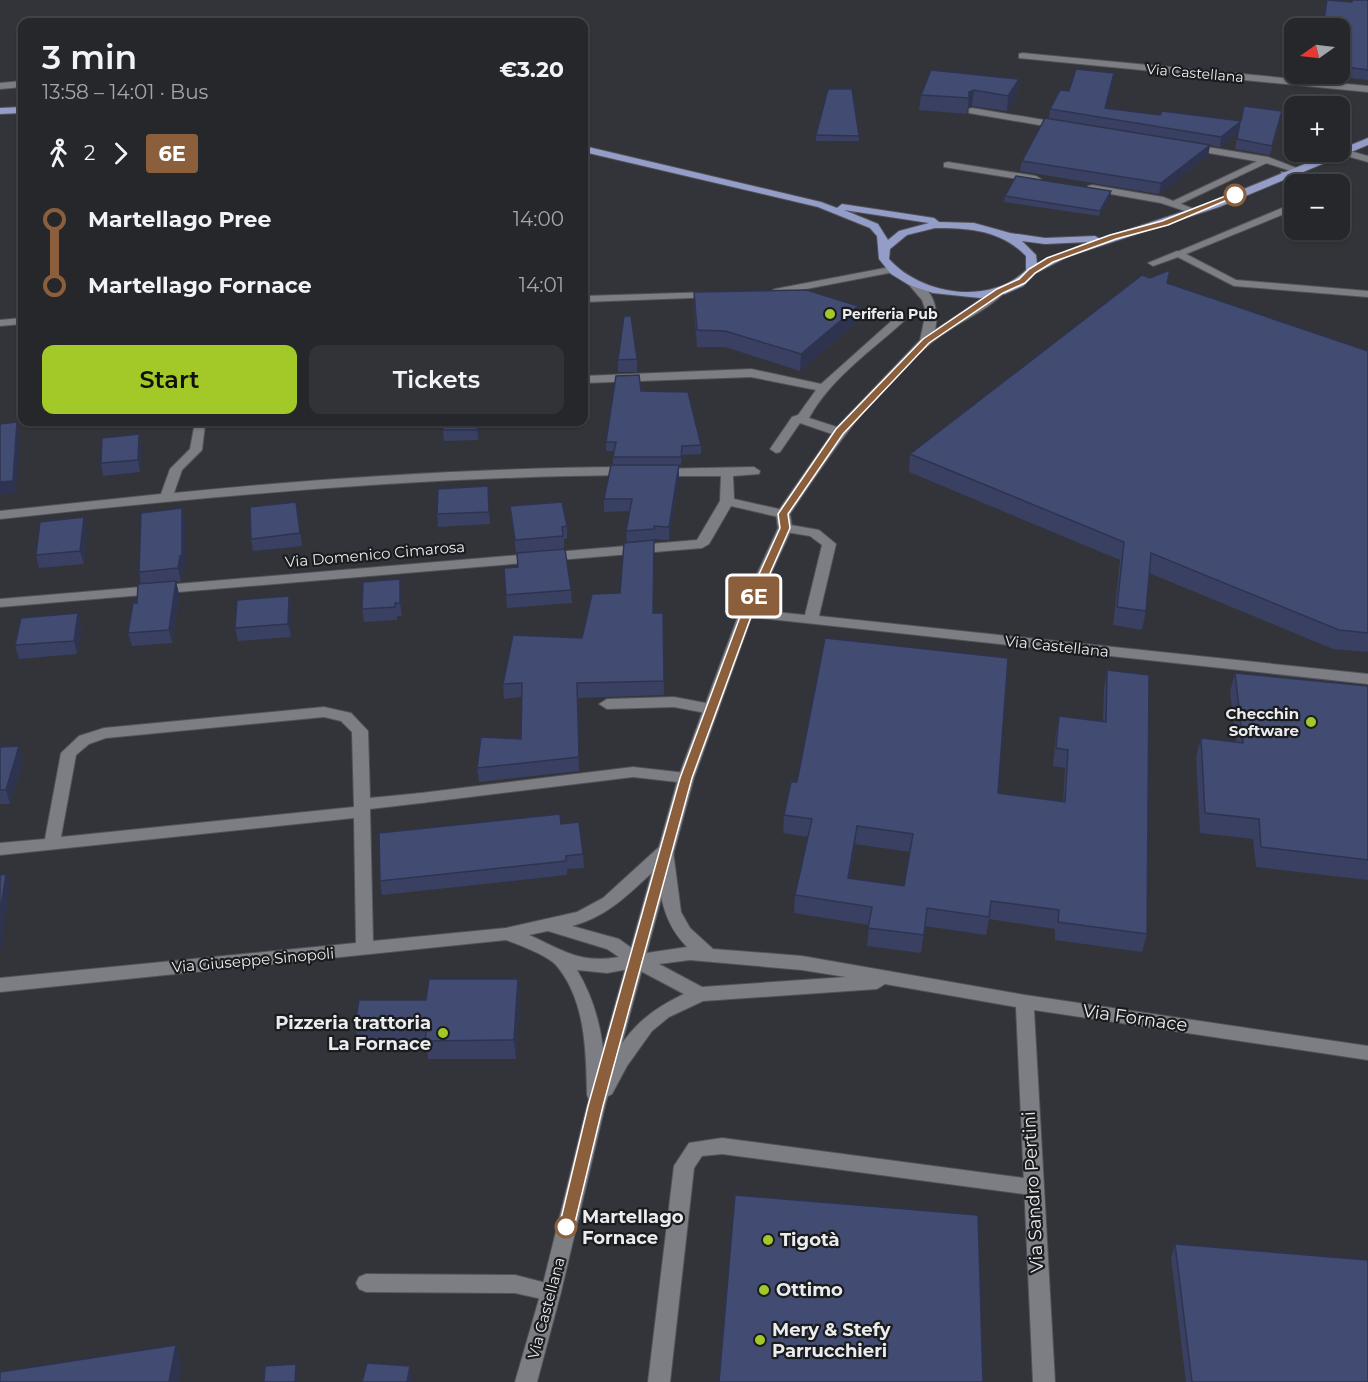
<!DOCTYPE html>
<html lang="en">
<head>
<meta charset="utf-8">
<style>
  :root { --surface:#26272b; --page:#323337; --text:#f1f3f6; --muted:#a4a5a9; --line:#424447; --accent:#a2c928 }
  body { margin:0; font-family:Montserrat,sans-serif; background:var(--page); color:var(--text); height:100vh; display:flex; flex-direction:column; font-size:22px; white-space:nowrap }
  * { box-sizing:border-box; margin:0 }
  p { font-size:20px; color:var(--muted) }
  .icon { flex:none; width:33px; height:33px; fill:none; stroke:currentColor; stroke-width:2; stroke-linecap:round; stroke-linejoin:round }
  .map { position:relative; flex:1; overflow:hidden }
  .sheet { position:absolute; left:18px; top:18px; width:570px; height:408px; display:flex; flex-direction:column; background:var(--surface); border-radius:12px; box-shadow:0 2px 4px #0004,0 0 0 2px var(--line) }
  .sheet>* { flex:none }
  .badge { padding:0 12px; border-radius:4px; font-size:21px; line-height:39px }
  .needle { width:39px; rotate:256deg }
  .fabs { position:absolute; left:1284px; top:18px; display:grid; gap:12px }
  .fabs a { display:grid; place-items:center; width:66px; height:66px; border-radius:12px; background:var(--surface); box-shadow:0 2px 4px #0004,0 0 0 2px var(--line); font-size:30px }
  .map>.badge { position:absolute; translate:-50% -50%; box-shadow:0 0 0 3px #fff }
  .legs { display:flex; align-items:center; gap:9px; height:66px; padding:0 24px; font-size:20px }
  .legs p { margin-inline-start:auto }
  .headline { display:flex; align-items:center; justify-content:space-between; height:102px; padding:0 24px }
  h1 { font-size:33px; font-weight:600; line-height:45px }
  .primary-button { display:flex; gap:12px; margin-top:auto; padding:12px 24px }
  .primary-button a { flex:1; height:69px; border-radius:12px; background:var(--accent); color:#111; font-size:24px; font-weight:600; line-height:69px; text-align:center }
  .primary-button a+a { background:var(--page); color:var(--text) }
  ul { padding:0 24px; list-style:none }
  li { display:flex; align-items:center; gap:21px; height:66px; font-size:22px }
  li i { display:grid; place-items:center; width:9px; height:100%; margin:0 8px; background:currentColor }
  li i::after { content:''; width:15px; height:15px; margin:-8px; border:4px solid; border-radius:50%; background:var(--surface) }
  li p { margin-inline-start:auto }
  li:first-child i { background:linear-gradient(#0000 50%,currentColor 0) }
  li:last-child i { background:linear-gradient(currentColor 50%,#0000 0) }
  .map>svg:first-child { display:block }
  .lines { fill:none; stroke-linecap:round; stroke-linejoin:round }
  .service-casing { stroke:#515256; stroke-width:2 }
  .minor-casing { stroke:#515256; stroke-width:2 }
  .tertiary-casing { stroke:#515256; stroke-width:2 }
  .primary-casing { stroke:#515256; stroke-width:2 }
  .service { fill:#7d7e84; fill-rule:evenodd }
  .minor { fill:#7d7e84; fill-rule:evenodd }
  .tertiary { fill:#7d7e84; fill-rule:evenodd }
  .primary { fill:#939dc8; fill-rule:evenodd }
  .wall { fill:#394061; fill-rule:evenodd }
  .shaded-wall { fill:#2e344f }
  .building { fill:#424b71; stroke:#2e344f; stroke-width:1.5; fill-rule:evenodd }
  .line-1 { fill:#8b5e3c; stroke:#fff; stroke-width:1.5 }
  .stop-1-dot { fill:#fff; stroke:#8b5e3c; stroke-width:3 }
  .poi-dot { fill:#a2c928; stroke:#1b1c1e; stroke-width:2 }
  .labels { text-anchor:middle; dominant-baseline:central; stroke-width:4.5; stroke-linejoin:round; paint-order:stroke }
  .far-street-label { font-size:14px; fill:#ebecef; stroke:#1b1c1e }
  .far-poi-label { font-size:14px; font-weight:bold; fill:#ebecef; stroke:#1b1c1e; text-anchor:start }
  .street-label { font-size:15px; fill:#ebecef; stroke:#1b1c1e }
  .poi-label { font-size:15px; font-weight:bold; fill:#ebecef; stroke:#1b1c1e; text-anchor:end }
  .near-street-label { font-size:18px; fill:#ebecef; stroke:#1b1c1e }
  .near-poi-label { font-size:18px; font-weight:bold; fill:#ebecef; stroke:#1b1c1e; text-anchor:start }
  .near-stop-label { font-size:18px; font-weight:bold; fill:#ebecef; stroke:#1b1c1e; text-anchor:start }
</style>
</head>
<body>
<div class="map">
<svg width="1368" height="1382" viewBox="0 0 1368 1382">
  <rect width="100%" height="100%" fill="#333439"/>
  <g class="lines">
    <g class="service-casing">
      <g id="service">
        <path d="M22,81V87L0,89V83Z"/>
        <path d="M1343,149L1368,156V162L1340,154L1338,152Z"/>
        <path d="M1264,158L1273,160L1178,205L1169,203Z"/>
        <path d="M1177,251L1181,252V256L1153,266L1148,263Z"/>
        <path d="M674,697L711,704L719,709L711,714L674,707L607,709L599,704L607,699Z"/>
        <path d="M633,767L686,773L694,778L686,783L633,777L421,803L415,802L413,798L415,794L421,793Z"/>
        <path d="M722,1138L1032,1179L1039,1181L1042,1187L1039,1193L1032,1195L722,1154L702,1156L694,1168L670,1382H648L674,1166L689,1143Z"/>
        <path d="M366,1274L515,1275L558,1286L561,1292L558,1298L551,1301L515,1293L366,1292L359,1289L356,1283L359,1277Z"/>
      </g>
    </g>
    <g class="minor-casing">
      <g id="minor">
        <path d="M1022,53L1368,86V92L1019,58V54Z"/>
        <path d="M972,108L1062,123L1067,126L1062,129L969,113V109Z"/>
        <path d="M1189,144L1268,157L1302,170L1297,173L1266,163L1186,149V145Z"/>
        <path d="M948,162L1036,176L1041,179L1036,182L944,167V163Z"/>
        <path d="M1281,172H1289L1314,184H1301L1281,176Z"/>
        <path d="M1092,185L1163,197L1199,211L1194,214L1161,203L1088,190V186Z"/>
        <path d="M1294,203V210L1186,254L1236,280L1368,291V297L1234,286L1172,254Z"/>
        <path d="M890,267L896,270L894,272L775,295L769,292L775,289Z"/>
        <path d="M712,292L716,293V297L584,302V296Z"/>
        <path d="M900,316L904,317V321C871,351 831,378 809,418L843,429V435H835L800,423L780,452L776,453L770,449L792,417L798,415L816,390L751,377L584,383V376L751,369L821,384L896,317Z"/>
        <path d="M22,318V324L0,326V320Z"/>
        <path d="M195,422H200L205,425L202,450L182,470L174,493C325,478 476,468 628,467L634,471L628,475C418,477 209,496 0,519V511L161,494L170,469L190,449Z"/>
        <path d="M754,467L760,471L759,474L733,476L734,499L788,511L790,514L783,518L731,506L709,544L702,548L0,607V599L697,540L720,501L721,476H658L653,475L652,472L653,469Z"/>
        <path d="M785,524L819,530L836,544L819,616L1368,674V684L741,616L739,613L746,609L805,615L822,545L810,536L780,531L778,528Z"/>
        <path d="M324,707L351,713L368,731L370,798L421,793L427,794L429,798L427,802L421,803L370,809L373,941L506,928L577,912L603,898L659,847H671L673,851L681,912L690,928L713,949L802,956L1025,995L1368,1046V1060L1034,1010L1055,1382H1033L1016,1007L885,984L877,989L703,1001L669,1017L652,1031L627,1066L612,1094L596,1103L589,1100L587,1095C586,1052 586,1000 556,965C548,956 518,944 506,940L0,992V978L356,943L354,818L0,855V843L45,839L61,753L79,736L104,728ZM324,717L341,721L352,732L354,807L61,837L76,755L89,744L106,738ZM658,867C660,899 664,923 687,947L640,954L619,939L572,926C608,917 632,891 658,867ZM548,931L607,949L619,957C579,964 563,950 529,935ZM690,960L802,970L846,977L702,987L659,964ZM635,968L684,994C644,1013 626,1032 605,1071C603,1034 596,1002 577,970L607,973Z"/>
      </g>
    </g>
    <g class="tertiary-casing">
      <path id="tertiary" d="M916,283C935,290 939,312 935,330L996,289L1000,288L1006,291C985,313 953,324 930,344C873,391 831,453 790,514L792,528L753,613L694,778L605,1106L561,1292L537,1382H515L541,1292L587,1106L678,778L739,613L778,528L776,514L835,429L920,340L926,312L922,300L910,286Z"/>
    </g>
    <g class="primary-casing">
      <g id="primary">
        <path d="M22,107V113L0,114V108Z"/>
        <path d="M1368,138V145L1219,207L1067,257L1036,273L1023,286L1005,294L980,298L933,293L909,285L891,274L879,259L877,236L870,228L818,207L584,152V146L821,202L837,208L842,204L934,218L939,222L974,223L1010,233L1045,238L1095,236L1100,239L1212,202ZM844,210L929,223L899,231L888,240L878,224ZM935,228C969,228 1001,230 1026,256V270C990,306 921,295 889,259L890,249L907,235ZM1022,241L1045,244L1088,242L1037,264L1036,255Z"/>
      </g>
    </g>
    <use href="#service" class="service"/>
    <use href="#minor" class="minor"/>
    <use href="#tertiary" class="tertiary"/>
    <use href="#primary" class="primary"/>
  </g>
  <g class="wall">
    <path d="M1327,0L1352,2L1368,0V80L1315,74H1340V28H1322Z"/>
    <path d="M1114,73L1113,83L1106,108L1160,115L1241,121L1280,120L1270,155L1235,149L1238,132L1220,147L1210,145L1208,156L1159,194L1020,171L1022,161L1049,118L1050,109L1069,91Z"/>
    <path d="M1019,79L1017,95L1007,111L972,106L968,107L967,114L919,110L921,95Z"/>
    <path d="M816,135L859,136V141H816Z"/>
    <path d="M1005,196L1110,197L1099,216L1004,202Z"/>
    <path d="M1167,284L1368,351V652L1333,649L1149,573L1146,611L1142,630L1113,625L1120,560L909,472L910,454Z"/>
    <path d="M694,292L858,306L857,322L800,371L725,347H697L694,308Z"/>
    <path d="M637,359V372H618V360Z"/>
    <path d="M641,391L701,445V454L682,455L681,465H673L679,478L669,540L654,539L653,613H663L664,695L578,698L579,771L479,782L477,768L521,739L522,697L504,699L503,684L582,638L620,593L627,543L626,531L630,511L604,512V499L613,465V457L614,451H606V442Z"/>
    <path d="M479,422L478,440L444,441L443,430Z"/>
    <path d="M139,434L141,446L140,472L103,476L101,463Z"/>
    <path d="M488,486L490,524L438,527L437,514Z"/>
    <path d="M510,506L567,526V539H564V549L571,590L572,603L507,608L504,568L518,567Z"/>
    <path d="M298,514L302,546L253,551L251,539Z"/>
    <path d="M185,521V568L183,569L181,581L176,582L179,594L172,643L132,646L128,633L137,603L141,584L139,572Z"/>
    <path d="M87,530L84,564L39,568L36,555Z"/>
    <path d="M401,592L402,616H397V620L364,622L362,609Z"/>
    <path d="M289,596L291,609V637L238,641L235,628Z"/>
    <path d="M78,613L82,626L77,654L19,659L15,645Z"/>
    <path d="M1107,670L1147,934L1142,952L1055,940V929L989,919L986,935L925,926L921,953L867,946L869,925L794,913L795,895L808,837L783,833L784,815L998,793L1063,802L1065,768L1053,766L1056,734L1059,716L1103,721L1104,688ZM855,844L910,852L904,886L850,878Z"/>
    <path d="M1235,673L1368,686V880L1256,867L1253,839L1200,833L1196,757L1201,738L1236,742L1230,692Z"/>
    <path d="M0,747L23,760L10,804H0Z"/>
    <path d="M561,824L583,854L584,868L567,869V875L382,895L380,881Z"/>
    <path d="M518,979L520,997L516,1059H428L426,1043H358L355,1025L426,1000Z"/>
    <path d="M1175,1244L1368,1382H1186L1171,1258Z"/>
  </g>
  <g class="shaded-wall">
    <path d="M1114,73L1113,83L1104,117L1105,108Z"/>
    <path d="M1019,79L1017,95L1007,111L1008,96Z"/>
    <path d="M974,90L972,106L968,107L969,92Z"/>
    <path d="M1240,122L1238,132L1220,147L1221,137Z"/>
    <path d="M1210,145L1208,156L1159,194L1161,183Z"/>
    <path d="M1111,191L1110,197L1099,216L1100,211Z"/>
    <path d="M858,306L857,322L800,371L801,354Z"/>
    <path d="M17,422L20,435L16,493L0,495V482Z"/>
    <path d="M477,422H479L478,440L477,430Z"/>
    <path d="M139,434L141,446L140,472L138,460Z"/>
    <path d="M679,465V478L669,540V527Z"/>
    <path d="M182,508L185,521V568L183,569L181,581L178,568Z"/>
    <path d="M84,517L87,530L84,564L80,551Z"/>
    <path d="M400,579L401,592L402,616L400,603Z"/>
    <path d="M176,581L179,594L172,643L169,630Z"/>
    <path d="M289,596L291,609V637L288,624Z"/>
    <path d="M78,613L82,626L77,654L74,641Z"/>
    <path d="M19,746L23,760L10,804L6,790Z"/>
    <path d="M857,826L855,844L847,896L848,878Z"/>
    <path d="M6,874L10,887L1,949H0V914Z"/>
    <path d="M518,979L520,997L516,1059L514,1040Z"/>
    <path d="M176,1345L182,1365L179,1382H169Z"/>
    <path d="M296,1364L298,1371L297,1382H295Z"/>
    <path d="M410,1366L413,1379L412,1382H407Z"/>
  </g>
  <g class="building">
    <path d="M1327,0L1352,2L1353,0H1368V70L1340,66V28H1323Z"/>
    <path d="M1076,69L1114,73L1105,108L1160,115L1162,111L1241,121L1244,106L1282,111L1272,146L1237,139L1240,122L1221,137L1050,109L1060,90L1069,91Z"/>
    <path d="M931,70L1019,79L1008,96L974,90L969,92V98L921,95Z"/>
    <path d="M828,89H852L859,136L816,135Z"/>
    <path d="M1045,118L1210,145L1161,183L1022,161Z"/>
    <path d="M1016,176L1111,191L1100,211L1005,196Z"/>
    <path d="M1170,270L1167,283L1368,351V633L1339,630L1151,553L1146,611L1117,607L1124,542L910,454L1142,275L1150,278Z"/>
    <path d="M807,290L858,306L801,354L725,331L697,330L694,292Z"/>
    <path d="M624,316H631L637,359L618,360Z"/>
    <path d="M639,375L641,391L688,392L701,445L682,446L681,457H613L616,442H606L616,376Z"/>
    <path d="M17,422L13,481L0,482V424Z"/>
    <path d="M444,422H477V430H443Z"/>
    <path d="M139,434L138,460L101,463L102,438Z"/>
    <path d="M611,465H679L669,527L654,526V529L626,531L632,499H604Z"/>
    <path d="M488,486L489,512L437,514L438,489Z"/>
    <path d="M296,502L300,533L251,539L250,507Z"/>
    <path d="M562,502L567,526L562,527L563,536L515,540L510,506Z"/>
    <path d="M182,508V555L180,556L178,568L139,572L141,513Z"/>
    <path d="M84,517L80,551L36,555L40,522Z"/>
    <path d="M654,540L653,613H663L664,681L577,683L579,757L477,768L481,737L521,739L522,683L503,684L513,635L582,638L592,594L620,593L624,543Z"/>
    <path d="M565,549L571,590L506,595L504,568L518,567L517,553Z"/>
    <path d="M400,579V603H395V607L362,609L363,582Z"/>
    <path d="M176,581L169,630L128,633L133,603H137L138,584Z"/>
    <path d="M289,596L288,624L235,628L237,600Z"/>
    <path d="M78,613L74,641L15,645L21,618Z"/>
    <path d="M825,638L1008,658L998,793L1065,802L1068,750L1056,748L1059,716L1106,722L1107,670L1149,675L1147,934L1058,922L1059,910L991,901L989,917L927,908L924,935L868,928L872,907L795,895L812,819L784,815L791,782H797ZM857,826L913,834L904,886L848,878Z"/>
    <path d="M1235,673L1368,686V860L1261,847L1259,819L1205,813L1201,738L1243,743Z"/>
    <path d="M19,746L6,790H0V747Z"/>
    <path d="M560,814L561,824L579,822L583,854L566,856V861L380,881L379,833Z"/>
    <path d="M6,874L0,914V875Z"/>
    <path d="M429,979H518L514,1040L425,1041L427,1025H355L359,1000H426Z"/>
    <path d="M735,1195L978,1215L983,1382H719Z"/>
    <path d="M1175,1244L1368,1260V1382H1192Z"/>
    <path d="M176,1345L169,1382H0V1372Z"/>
    <path d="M367,1363L410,1366L407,1382H362Z"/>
    <path d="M296,1364L295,1382H264L265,1366Z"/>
  </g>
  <path class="line-1" d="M1233,193L1239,195L1168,225L1116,239L1053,262L1035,273L1025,283L1003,293L929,343L843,434L788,514L790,528L752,614L692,778L603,1106L574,1227L572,1232H561L559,1227L588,1106L680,778L741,614L780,528L778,514L836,429L923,339L997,289L1019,279L1029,269L1047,258L1110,235L1162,221Z"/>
  <g class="stop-1-dot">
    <circle cx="1235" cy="195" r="10"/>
    <circle cx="566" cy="1227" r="10"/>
  </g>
  <g class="poi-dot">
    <circle cx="830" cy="314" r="6"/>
    <circle cx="1311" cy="722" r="6"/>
    <circle cx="443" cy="1033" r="6"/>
    <circle cx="768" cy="1240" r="6"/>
    <circle cx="764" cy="1290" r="6"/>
    <circle cx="760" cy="1340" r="6"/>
  </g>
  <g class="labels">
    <g class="far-street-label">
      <text transform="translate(1195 73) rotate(5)">Via Castellana</text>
    </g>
    <g class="far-poi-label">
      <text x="842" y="314">Periferia Pub</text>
    </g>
    <g class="street-label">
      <text transform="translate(375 554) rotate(-5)">Via Domenico Cimarosa</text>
      <text transform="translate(1057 646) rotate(6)">Via Castellana</text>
      <text transform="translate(253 960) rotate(-5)">Via Giuseppe Sinopoli</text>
      <text transform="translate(546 1308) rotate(-75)">Via Castellana</text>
    </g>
    <g class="poi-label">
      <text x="1299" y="713">Checchin<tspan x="1299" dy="17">Software</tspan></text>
    </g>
    <g class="near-street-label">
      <text transform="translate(1135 1018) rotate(8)">Via Fornace</text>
      <text transform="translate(1033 1192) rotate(-93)">Via Sandro Pertini</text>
    </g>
    <g class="near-poi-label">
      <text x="431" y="1023" text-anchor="end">Pizzeria trattoria<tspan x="431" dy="21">La Fornace</tspan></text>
      <text x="780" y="1240">Tigotà</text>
      <text x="776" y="1290">Ottimo</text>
      <text x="772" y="1330">Mery &amp; Stefy<tspan x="772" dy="21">Parrucchieri</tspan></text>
    </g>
    <g class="near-stop-label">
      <text x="582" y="1217">Martellago<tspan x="582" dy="21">Fornace</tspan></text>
    </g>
  </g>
</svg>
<div class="fabs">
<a><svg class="needle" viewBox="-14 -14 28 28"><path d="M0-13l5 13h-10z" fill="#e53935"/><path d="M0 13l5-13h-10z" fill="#a4a5a9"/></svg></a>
<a>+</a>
<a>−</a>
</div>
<b class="badge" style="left:754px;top:596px;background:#8b5e3c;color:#fff">6E</b>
<section class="sheet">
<div class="headline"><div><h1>3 min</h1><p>13:58 – 14:01 · Bus</p></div><b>€3.20</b></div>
<div class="legs"><svg class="icon" aria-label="walk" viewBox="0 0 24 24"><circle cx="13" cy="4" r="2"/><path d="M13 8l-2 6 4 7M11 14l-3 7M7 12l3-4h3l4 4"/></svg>2<svg class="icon" aria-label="forward" viewBox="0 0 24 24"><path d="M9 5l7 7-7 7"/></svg><b class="badge" style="background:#8b5e3c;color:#fff">6E</b></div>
<ul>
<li><i style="color:#8b5e3c"></i><b>Martellago Pree</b><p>14:00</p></li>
<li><i style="color:#8b5e3c"></i><b>Martellago Fornace</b><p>14:01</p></li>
</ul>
<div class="primary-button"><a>Start</a><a>Tickets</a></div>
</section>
</div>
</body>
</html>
